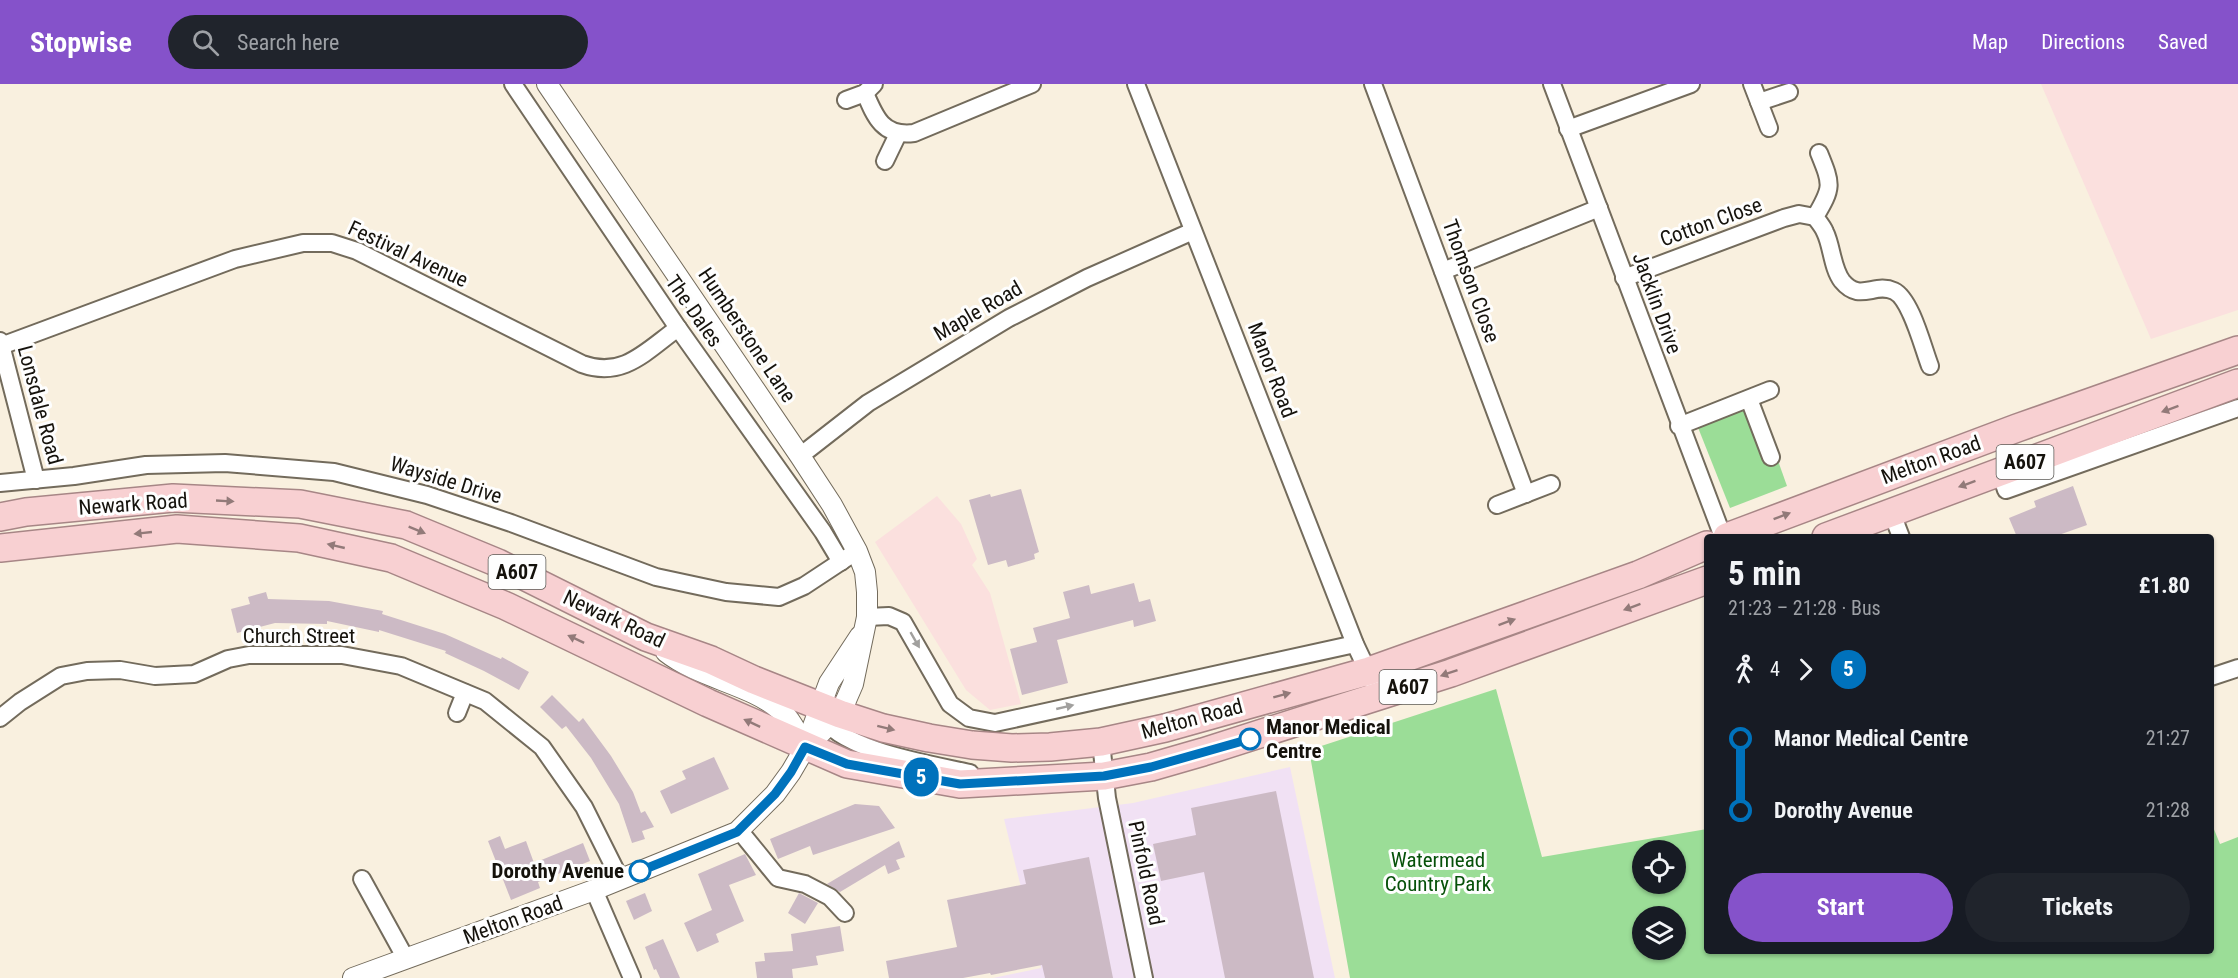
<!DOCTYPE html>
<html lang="en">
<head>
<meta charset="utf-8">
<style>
  :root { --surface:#171b24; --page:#20242c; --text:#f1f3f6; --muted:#9ea1a6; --accent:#8552ca }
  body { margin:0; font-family:"Roboto Condensed",sans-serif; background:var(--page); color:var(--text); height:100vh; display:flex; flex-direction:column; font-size:22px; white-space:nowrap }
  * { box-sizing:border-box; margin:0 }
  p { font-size:20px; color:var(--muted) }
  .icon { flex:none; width:33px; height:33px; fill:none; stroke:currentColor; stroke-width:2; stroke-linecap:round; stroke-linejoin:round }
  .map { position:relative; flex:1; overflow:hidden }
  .side { position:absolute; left:1704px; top:450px; width:510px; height:420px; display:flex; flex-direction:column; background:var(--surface); border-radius:6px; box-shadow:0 2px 4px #0004 }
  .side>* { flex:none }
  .badge { padding:0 12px; border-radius:20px; font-size:21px; line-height:39px }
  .controls { position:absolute; left:1632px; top:756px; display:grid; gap:12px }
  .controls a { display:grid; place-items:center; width:54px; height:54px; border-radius:50%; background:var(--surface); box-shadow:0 2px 4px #0004; font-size:30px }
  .map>.badge { position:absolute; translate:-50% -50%; box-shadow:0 0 0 3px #fff }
  .legs { display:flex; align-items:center; gap:9px; height:66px; padding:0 24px; font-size:20px }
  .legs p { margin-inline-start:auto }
  .headline { display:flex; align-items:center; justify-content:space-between; height:102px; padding:0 24px }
  h1 { font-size:33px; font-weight:700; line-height:45px }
  .action { display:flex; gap:12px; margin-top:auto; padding:12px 24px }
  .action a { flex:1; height:69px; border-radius:36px; background:var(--accent); color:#fff; font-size:24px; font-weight:700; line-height:69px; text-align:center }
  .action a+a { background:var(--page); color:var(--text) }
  ul { padding:0 24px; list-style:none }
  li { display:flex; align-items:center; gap:21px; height:72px; font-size:22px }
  li i { display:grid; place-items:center; width:9px; height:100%; margin:0 8px; background:currentColor }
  li i::after { content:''; width:15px; height:15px; margin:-8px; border:4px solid; border-radius:50%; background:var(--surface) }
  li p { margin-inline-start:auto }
  li:first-child i { background:linear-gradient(#0000 50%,currentColor 0) }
  li:last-child i { background:linear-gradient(currentColor 50%,#0000 0) }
  header { display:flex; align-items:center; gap:36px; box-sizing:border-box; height:84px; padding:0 30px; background:var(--accent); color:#fff }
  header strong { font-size:28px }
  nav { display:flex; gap:33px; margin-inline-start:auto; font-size:21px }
  .search { width:420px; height:54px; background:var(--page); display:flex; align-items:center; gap:15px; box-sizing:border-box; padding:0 21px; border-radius:33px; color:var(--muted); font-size:22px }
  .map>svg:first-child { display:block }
  .commercial { fill:#fbe0de }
  .industrial { fill:#f1e1f4 }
  .green { fill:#9bdd97; fill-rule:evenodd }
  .building { fill:#ccbac5 }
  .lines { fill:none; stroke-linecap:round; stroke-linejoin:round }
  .minor-casing { stroke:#736b5c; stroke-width:20 }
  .tertiary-casing { stroke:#736b5c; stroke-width:22 }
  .trunk-casing { stroke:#a78686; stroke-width:30 }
  .minor { stroke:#fff; stroke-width:16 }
  .tertiary { stroke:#fff; stroke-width:20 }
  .trunk { stroke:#f8d0d2; stroke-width:27 }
  .oneway { fill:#927a79 }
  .oneway2 { fill:#a1a09e }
  .line-1-casing { stroke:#fff; stroke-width:14 }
  .line-1 { stroke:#0072bc; stroke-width:9 }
  .stop-1-dot { fill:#fff; stroke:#0072bc; stroke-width:3 }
  .labels { text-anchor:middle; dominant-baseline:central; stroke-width:6; stroke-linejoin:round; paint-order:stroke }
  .shield { fill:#fefefe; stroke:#5b5955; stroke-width:1.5 }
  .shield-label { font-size:20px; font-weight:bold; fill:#15120c }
  .street-label { font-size:21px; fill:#15120c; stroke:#fefefe }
  .stop-label { font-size:21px; font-weight:bold; fill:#15120c; stroke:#fefefe; text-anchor:start }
  .park-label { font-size:21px; fill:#065109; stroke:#fefefe }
</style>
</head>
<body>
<header>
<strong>Stopwise</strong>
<div class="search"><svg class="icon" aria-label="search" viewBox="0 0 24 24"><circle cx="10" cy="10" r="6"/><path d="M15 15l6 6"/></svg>Search here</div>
<nav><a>Map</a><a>Directions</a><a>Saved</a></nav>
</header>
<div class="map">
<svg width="2238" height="894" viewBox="0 0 2238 894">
  <rect width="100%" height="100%" fill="#f9f0df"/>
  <g class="commercial">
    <path d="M2041,0H2238V226L2151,255Z"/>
    <path d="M937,412L961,440L977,475L972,481L990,509L1021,620L990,626L966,606L875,458Z"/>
  </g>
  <path class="industrial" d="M1290,683L1335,894H993L1041,884L1004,735L1133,719Z"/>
  <g class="green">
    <path d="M1749,315L1776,371L1787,402L1730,424L1695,336Z"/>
    <path d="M1496,605L1542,773L1707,745V867H2211V738L2220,760L2238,753V894H1350L1309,666ZM1642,766H1676V800H1642ZM1642,832H1676V866H1642Z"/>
  </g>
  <g class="building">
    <path d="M2073,402L2087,441L2053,453H2017L2009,434L2036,423L2034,417Z"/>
    <path d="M1021,405L1039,468L1034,470L1035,475L1008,483L1006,476L988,481L969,416L990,410L991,413Z"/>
    <path d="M1134,499L1139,518L1150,515L1156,537L1134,543L1133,536L1057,556L1068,599L1022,611L1010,565L1037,558L1033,544L1070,534L1063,508L1089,501L1091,510Z"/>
    <path d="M266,508L268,515L329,517L383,527L382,530L445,550L501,575L502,573L529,588L519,606L484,587L445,569L446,567L379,546V548L327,537V540L275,539L237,549L231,525L250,520L248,513Z"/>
    <path d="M552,611L579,638L583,634L611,672L633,708L641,729L645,727L654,743L642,747L645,755L632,759L619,720L591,674L566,642L562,645L540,623Z"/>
    <path d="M714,673L729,705L671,730L660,707L686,695L682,687Z"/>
    <path d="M1276,707L1314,894H1225L1204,788L1161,797L1153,760L1196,751L1191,724Z"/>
    <path d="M855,720L879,722L895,744L813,771L810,762L778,775L770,755Z"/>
    <path d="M500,752L505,765L526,757L534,779L583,759L590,777L538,798L540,804L511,816L488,757Z"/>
    <path d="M899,757L905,773L896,776L900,785L888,790L885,781L840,808L827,800Z"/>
    <path d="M745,770L756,791L729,801L744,837L716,850L719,858L697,868L684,839L712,826L698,790Z"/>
    <path d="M1089,773L1113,894H1045L1042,881L991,891L990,889L963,894H889L886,877L957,863L947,816L1026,800L1023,786Z"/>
    <path d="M645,809L652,827L634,836L626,817Z"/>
    <path d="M799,809L818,819L805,840L788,829Z"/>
    <path d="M840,842L844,867L816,872L818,881L792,885L793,894H757L755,878L765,877L764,869L793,867L791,850Z"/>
    <path d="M663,855L680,894H660L656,885L654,886L645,863Z"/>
  </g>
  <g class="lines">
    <g class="minor-casing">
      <g id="minor">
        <path d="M513,0L678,244L823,448L841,478"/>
        <path d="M1136,0L1355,560L1372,596"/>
        <path d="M1373,0L1526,410"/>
        <path d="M1552,0L1723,453"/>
        <path d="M1752,0L1769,44"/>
        <path d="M865,9C875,33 883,53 914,49L1032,0"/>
        <path d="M846,16L865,9L874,0"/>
        <path d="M1759,18L1789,8"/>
        <path d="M1568,45L1691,0"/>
        <path d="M1819,69C1832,101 1833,103 1815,133C1818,137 1823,143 1825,148C1832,162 1832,184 1842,197C1860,219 1874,198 1894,207C1911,215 1923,264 1930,282"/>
        <path d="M885,77L898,50"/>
        <path d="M1443,187L1599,124"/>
        <path d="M1624,194L1784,134L1799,130L1815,133"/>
        <path d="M0,257L36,396"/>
        <path d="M1,262L235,175L303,159H332L357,167L582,280C623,295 646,267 678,244"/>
        <path d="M1749,315L1771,373"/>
        <path d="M1679,342L1770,306"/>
        <path d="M800,372L868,319L1009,234L1087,194L1193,147"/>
        <path d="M2000,388L2006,406L2238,324"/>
        <path d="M0,399L74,392L146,381L225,379L334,388L427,411L511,439L656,493L726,508L779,513L804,502L857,467"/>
        <path d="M1497,421L1551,400"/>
        <path d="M1891,427L1901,453"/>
        <path d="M867,533L889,532L903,538L950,620L969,634L995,639L1355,560"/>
        <path d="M2211,593L2238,584"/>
        <path d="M457,629L465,609"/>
        <path d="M822,631C837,666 935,681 970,689"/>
        <path d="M0,634L20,618L61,592L87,587L120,586L155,592L194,590L228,575L249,571H342L401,582L485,617L542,663L584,723L620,795"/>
        <path d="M1101,658L1107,714L1144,894"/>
        <path d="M739,746L778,794L805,800L830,813L845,829"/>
        <path d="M362,795L406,875"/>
        <path d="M594,806L632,894"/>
      </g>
    </g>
    <g class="tertiary-casing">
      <g id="tertiary">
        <path d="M547,0L800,372L832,421L857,467L865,488L867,508V533L853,600L840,630L805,664"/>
        <path d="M666,568C699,594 749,600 779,625C791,635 798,650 805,664"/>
        <path d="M353,894L594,806L737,748L775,710L791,688L805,664L829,599L860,552"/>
      </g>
    </g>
    <g class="trunk-casing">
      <g id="trunk">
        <path d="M0,433L26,428L173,414L300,420L406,441L498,479L646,553L711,576L754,596L840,630L883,644L929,654L972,661L1012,664L1050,663L1101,658L1165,644L1369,587L1638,491L1707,461"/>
        <path d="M1727,453L2017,344L2238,266"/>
        <path d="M1826,453L2238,299"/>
        <path d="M0,464L177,445L299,454L391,474L506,522L708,619L847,680L960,700L1104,692L1151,683L1203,668L1451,589L1707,496"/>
      </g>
    </g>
    <use href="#minor" class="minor"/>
    <use href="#tertiary" class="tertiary"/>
    <use href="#trunk" class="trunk"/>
  </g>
  <defs><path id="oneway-solid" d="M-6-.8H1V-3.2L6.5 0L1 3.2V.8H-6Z" transform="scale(1.5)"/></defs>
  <g class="oneway">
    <use href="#oneway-solid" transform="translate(2170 325) rotate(160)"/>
    <use href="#oneway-solid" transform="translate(1967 400) rotate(160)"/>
    <use href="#oneway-solid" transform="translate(225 417) rotate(3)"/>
    <use href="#oneway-solid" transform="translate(1782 432) rotate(-21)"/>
    <use href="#oneway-solid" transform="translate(417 446) rotate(22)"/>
    <use href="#oneway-solid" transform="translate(143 449) rotate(174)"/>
    <use href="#oneway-solid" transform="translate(336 462) rotate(-167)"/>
    <use href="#oneway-solid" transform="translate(1632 523) rotate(160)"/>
    <use href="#oneway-solid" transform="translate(1507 538) rotate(-20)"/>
    <use href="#oneway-solid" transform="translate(576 555) rotate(-155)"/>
    <use href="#oneway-solid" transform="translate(1449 589) rotate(161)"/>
    <use href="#oneway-solid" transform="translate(1282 611) rotate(-15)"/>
    <use href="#oneway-solid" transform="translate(752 639) rotate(-155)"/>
    <use href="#oneway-solid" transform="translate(886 644) rotate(14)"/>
  </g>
  <g class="oneway2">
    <use href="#oneway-solid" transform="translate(915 556) rotate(60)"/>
    <use href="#oneway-solid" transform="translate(1065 623) rotate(-13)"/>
  </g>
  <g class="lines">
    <g class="line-1-casing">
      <path id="line-1" d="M640,787L737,748L775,710L791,688L805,663L847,680L960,700L1104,692L1151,683L1250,655"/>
    </g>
    <use href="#line-1" class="line-1"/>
  </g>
  <g class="stop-1-dot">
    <circle cx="1250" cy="655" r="10"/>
    <circle cx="640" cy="787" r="10"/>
  </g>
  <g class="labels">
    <g class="shield">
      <rect x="1996.5" y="361" width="57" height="34" rx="4.5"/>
      <rect x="488.5" y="471" width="57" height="34" rx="4.5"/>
      <rect x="1379.5" y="586" width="57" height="34" rx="4.5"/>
    </g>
    <g class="shield-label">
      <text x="2025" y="378">A607</text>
      <text x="517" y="488">A607</text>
      <text x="1408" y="603">A607</text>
    </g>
    <g class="street-label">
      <text transform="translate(1711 138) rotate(-20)">Cotton Close</text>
      <text transform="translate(408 170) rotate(25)">Festival Avenue</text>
      <text transform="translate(1471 197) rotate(70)">Thomson Close</text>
      <text transform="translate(1657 219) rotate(70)">Jacklin Drive</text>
      <text transform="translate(694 227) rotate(55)">The Dales</text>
      <text transform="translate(978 227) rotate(-30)">Maple Road</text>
      <text transform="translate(747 251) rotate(56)">Humberstone Lane</text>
      <text transform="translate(1272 286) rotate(69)">Manor Road</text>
      <text transform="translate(40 321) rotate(75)">Lonsdale Road</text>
      <text transform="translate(1931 376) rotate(-20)">Melton Road</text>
      <text transform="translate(446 396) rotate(17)">Wayside Drive</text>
      <text transform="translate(133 420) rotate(-4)">Newark Road</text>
      <text transform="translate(614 535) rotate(25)">Newark Road</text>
      <text x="299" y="552">Church Street</text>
      <text transform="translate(1192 635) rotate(-15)">Melton Road</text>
      <text transform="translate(1146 789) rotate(78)">Pinfold Road</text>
      <text transform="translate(513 836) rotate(-20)">Melton Road</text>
    </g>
    <g class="stop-label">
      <text x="1266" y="643">Manor Medical<tspan x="1266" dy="24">Centre</tspan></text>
      <text x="624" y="787" text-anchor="end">Dorothy Avenue</text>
    </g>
    <g class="park-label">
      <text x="1438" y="776">Watermead<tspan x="1438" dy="24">Country Park</tspan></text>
    </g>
  </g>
</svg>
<div class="controls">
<a><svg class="icon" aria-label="locate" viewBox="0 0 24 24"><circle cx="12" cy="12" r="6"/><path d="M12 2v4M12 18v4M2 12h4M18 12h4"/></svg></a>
<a><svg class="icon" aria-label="layers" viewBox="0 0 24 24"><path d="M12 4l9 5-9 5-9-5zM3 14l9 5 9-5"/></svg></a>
</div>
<b class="badge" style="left:921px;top:693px;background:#0072bc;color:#fff">5</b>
<section class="side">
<div class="headline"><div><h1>5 min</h1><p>21:23 – 21:28 · Bus</p></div><b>£1.80</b></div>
<div class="legs"><svg class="icon" aria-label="walk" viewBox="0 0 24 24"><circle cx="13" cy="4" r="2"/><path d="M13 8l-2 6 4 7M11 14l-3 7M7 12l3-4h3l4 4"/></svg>4<svg class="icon" aria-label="forward" viewBox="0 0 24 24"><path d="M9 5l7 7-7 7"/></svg><b class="badge" style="background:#0072bc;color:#fff">5</b></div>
<ul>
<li><i style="color:#0072bc"></i><b>Manor Medical Centre</b><p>21:27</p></li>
<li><i style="color:#0072bc"></i><b>Dorothy Avenue</b><p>21:28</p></li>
</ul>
<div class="action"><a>Start</a><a>Tickets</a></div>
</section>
</div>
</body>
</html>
